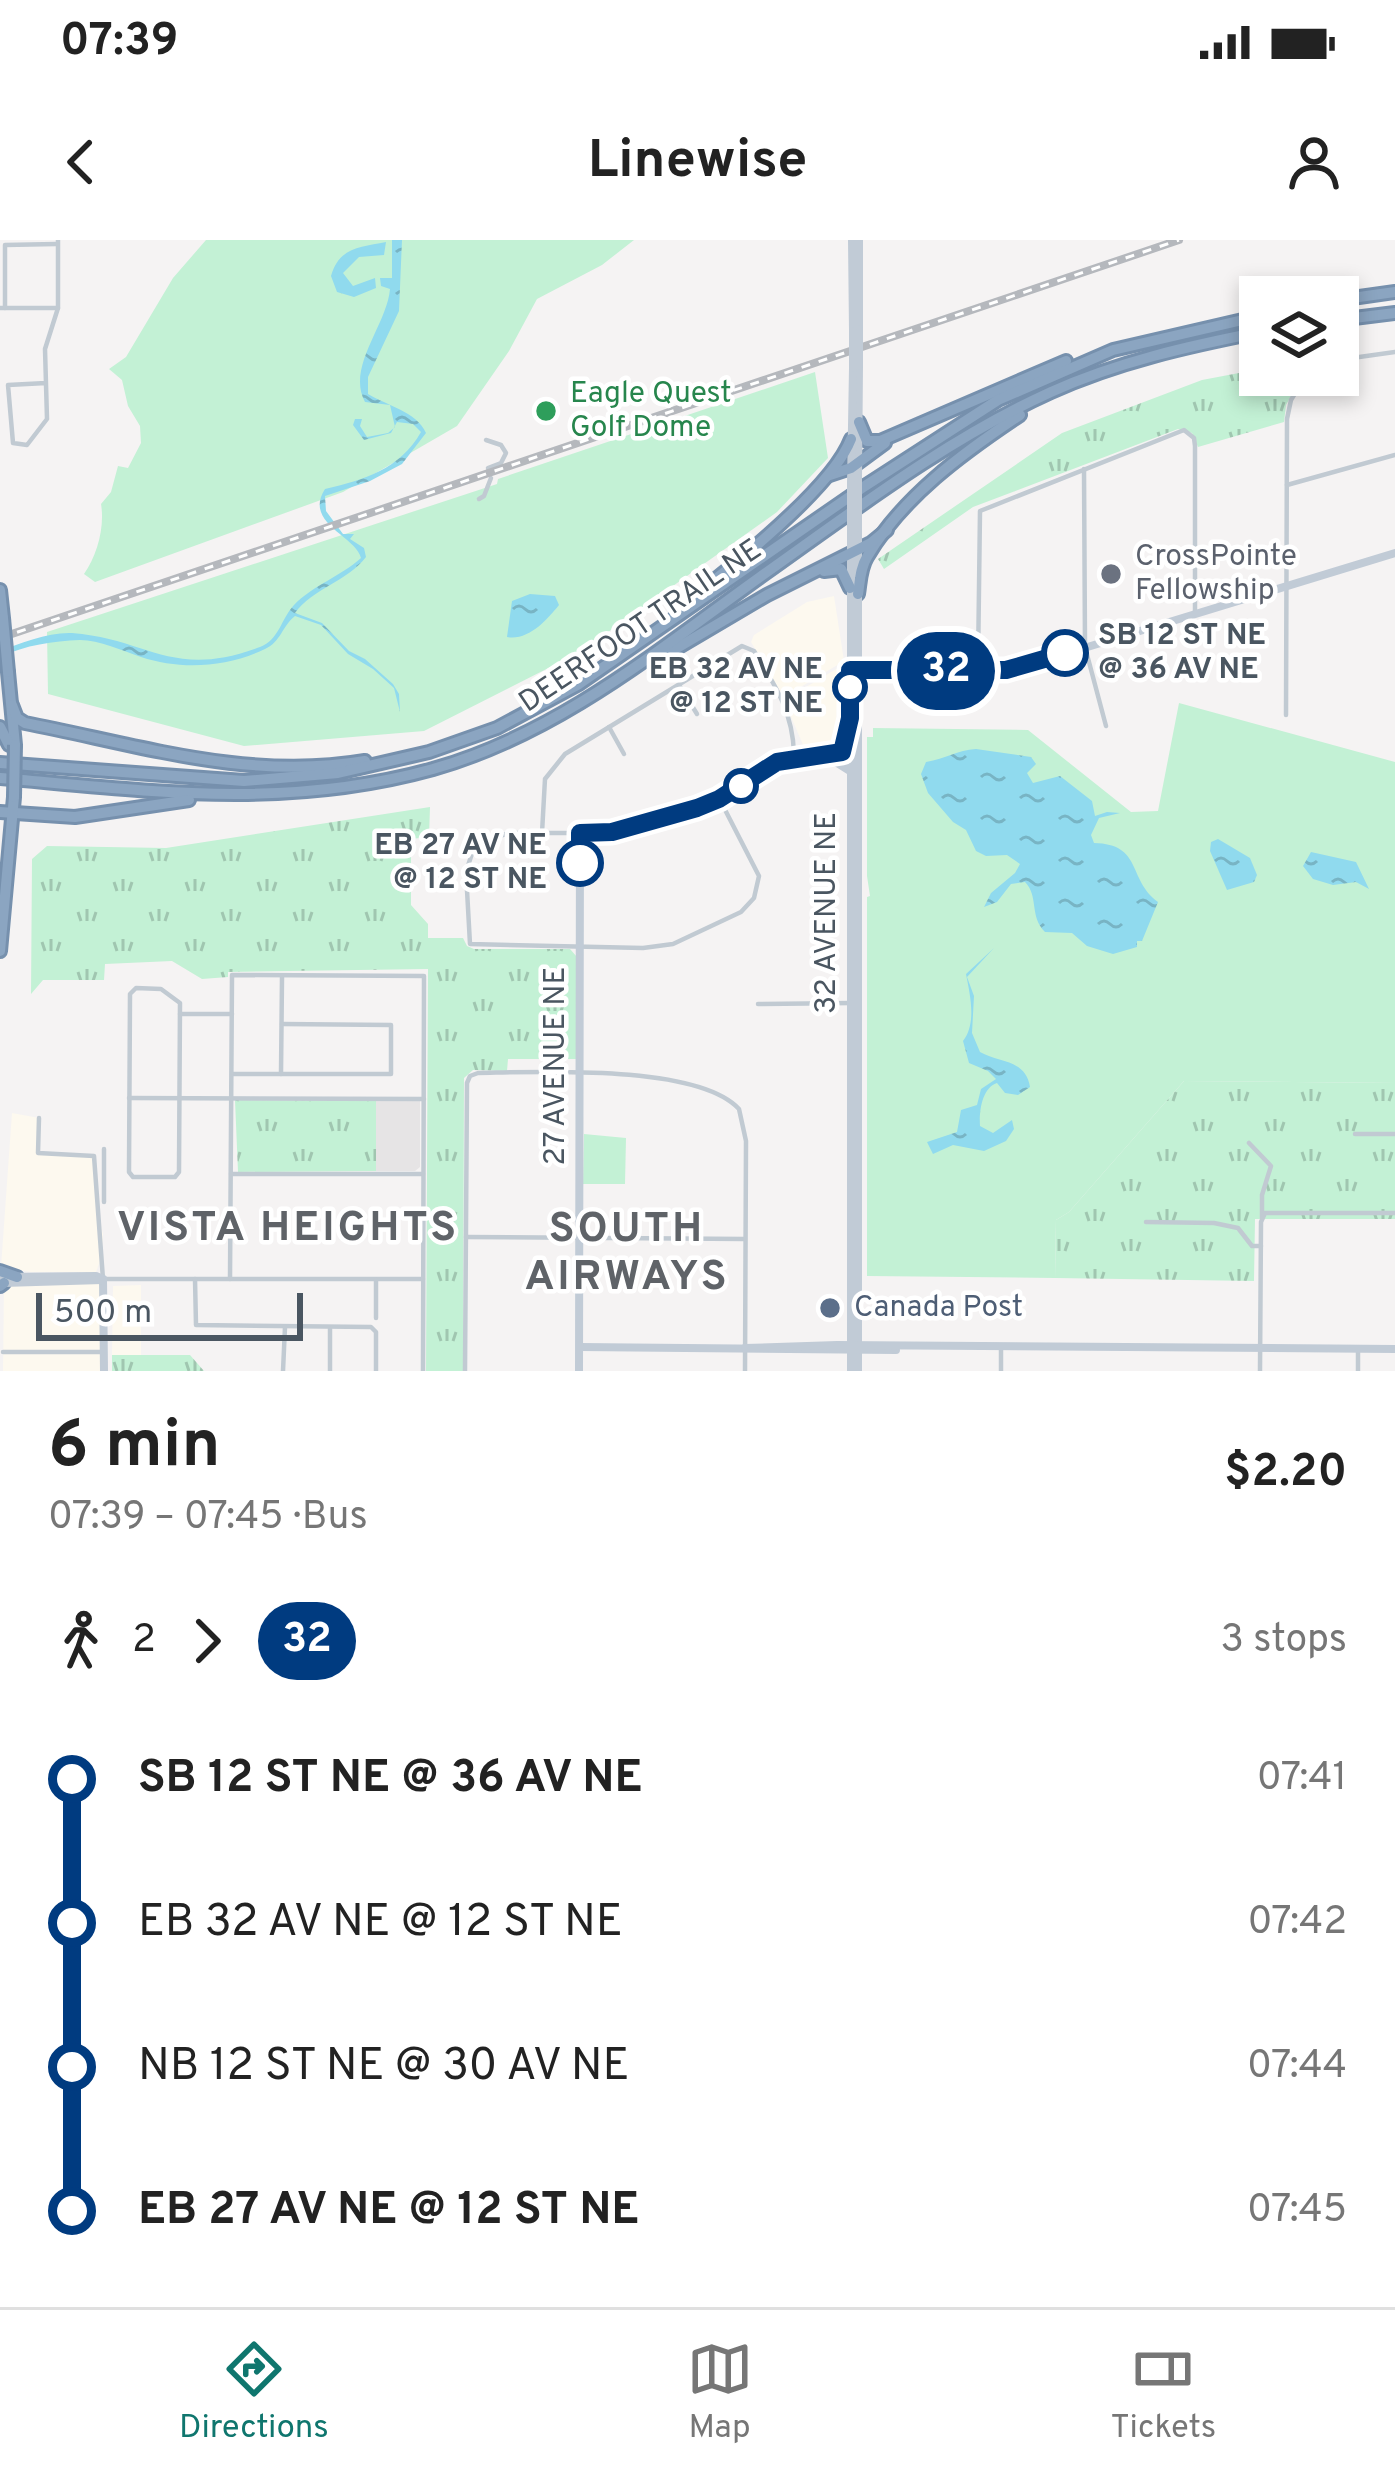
<!DOCTYPE html>
<html lang="en">
<head>
<meta charset="utf-8">
<style>
  :root { --surface:#fff; --page:#f6f6f6; --text:#222; --muted:#767676; --line:#e0e0e0; --accent:#0f766e }
  body { margin:0; font-family:Overpass,sans-serif; background:var(--page); color:var(--text); height:100vh; display:flex; flex-direction:column; font-size:45px; white-space:nowrap }
  * { box-sizing:border-box; margin:0 }
  p { font-size:39px; color:var(--muted) }
  .icon { flex:none; width:66px; height:66px; fill:none; stroke:currentColor; stroke-width:2; stroke-linecap:round; stroke-linejoin:round }
  .map { position:relative; height:1131px; overflow:hidden }
  .sheet { display:flex; flex-direction:column; background:var(--surface); flex:1 }
  .sheet>* { flex:none }
  .badge { padding:0 24px; border-radius:39px; font-size:42px; line-height:78px }
  .buttons { position:absolute; left:1239px; top:36px; display:grid; gap:24px }
  .buttons a { display:grid; place-items:center; width:120px; height:120px; border-radius:0px; background:var(--surface); box-shadow:0 6px 18px #0003; font-size:60px }
  .scale { position:absolute; left:36px; bottom:30px; width:267px; box-sizing:border-box; padding-left:12px; border:6px solid #4a5661; border-top:0; font-size:33px; line-height:42px; white-space:nowrap; color:#4a5661; -webkit-text-stroke:9px #fff; paint-order:stroke }
  .map>.badge { position:absolute; translate:-50% -50%; box-shadow:0 0 0 6px #fff }
  .legs { display:flex; align-items:center; gap:18px; height:132px; padding:0 48px; font-size:39px }
  .legs p { margin-inline-start:auto }
  .headline { display:flex; align-items:center; justify-content:space-between; height:204px; padding:0 48px }
  h1 { font-size:66px; font-weight:700; line-height:90px }
  ul { padding:0 48px; list-style:none }
  li { display:flex; align-items:center; gap:42px; height:144px; font-size:45px }
  li i { display:grid; place-items:center; width:18px; height:100%; margin:0 15px; background:currentColor }
  li i::after { content:''; width:30px; height:30px; margin:-15px; border:9px solid; border-radius:50%; background:var(--surface) }
  li p { margin-inline-start:auto }
  li:first-child i { background:linear-gradient(#0000 50%,currentColor 0) }
  li:last-child i { background:linear-gradient(currentColor 50%,#0000 0) }
  .status { display:flex; justify-content:space-between; align-items:center; height:84px; padding:0 60px; background:var(--surface); direction:ltr }
  .status svg { height:33px; fill:currentColor }
  header { display:flex; justify-content:space-between; align-items:center; height:156px; padding:0 48px; background:var(--surface); font-size:54px; font-weight:700 }
  .tabs { display:flex; justify-content:space-around; align-items:center; height:168px; border-top:3px solid var(--line); background:var(--surface); font-size:33px; color:var(--muted) }
  .tabs a { display:grid; justify-items:center; gap:6px }
  .tabs .active { color:var(--accent) }
  .map>svg:first-child { display:block }
  .commercial { fill:#fdf9ef }
  .education { fill:#e6e4e5 }
  .grass { fill:#c3f1d5 }
  .park { fill:url(#park-tufts) }
  .water { fill:url(#water-ripples) }
  .lines { fill:none; stroke-linecap:round; stroke-linejoin:round }
  .highway-casing { stroke:#7690ad; stroke-width:16 }
  .street { stroke:#c1cad2; stroke-width:4.5 }
  .secondary { stroke:#c1cbd6; stroke-width:8 }
  .highway { stroke:#8ba5c1; stroke-width:10 }
  .rail-casing { stroke:#b5b8bd; stroke-width:8 }
  .rail { stroke:#fff; stroke-width:3; stroke-dasharray:9; stroke-linecap:butt }
  .highway-bridge-casing { stroke:#7690ad; stroke-width:16; stroke-linecap:butt }
  .secondary-bridge { stroke:#c1cbd6; stroke-width:8 }
  .highway-bridge { stroke:#8ba5c1; stroke-width:10 }
  .line-1-casing { stroke:#fff; stroke-width:27 }
  .line-1 { stroke:#003b80; stroke-width:18 }
  .leisure-dot { fill:#2e9e5b; stroke:#fff; stroke-width:4.5 }
  .worship-dot { fill:#6b7280; stroke:#fff; stroke-width:4.5 }
  .stop-1-dot { fill:#fff; stroke:#003b80; stroke-width:6 }
  .service-dot { fill:#5c6f8a; stroke:#fff; stroke-width:4.5 }
  .labels { text-anchor:middle; dominant-baseline:central; stroke-width:9; stroke-linejoin:round; paint-order:stroke }
  .leisure-label { font-size:30px; fill:#27864d; stroke:#fff; text-anchor:start }
  .worship-label { font-size:30px; fill:#5b616d; stroke:#fff; text-anchor:start }
  .street-label { font-size:30px; fill:#4a5661; stroke:#fff }
  .stop-label { font-size:30px; font-weight:bold; fill:#4a5661; stroke:#fff; text-anchor:end }
  .service-label { font-size:30px; fill:#4e5e75; stroke:#fff; text-anchor:start }
  .district-label { font-size:42px; font-weight:bold; letter-spacing:3px; fill:#5f6368; stroke:#fff }
</style>
</head>
<body>
<div class="status"><b>07:39</b><svg viewBox="0 0 49 12"><path d="M0 12V9h3v3zM5 12V6h3v6zM10 12V3h3v9zM15 12V0h3v12zM26 1h20v11H26zM47 4h2v5h-2z"/></svg></div>
<header><svg class="icon" aria-label="back" viewBox="0 0 24 24"><path d="M15 5l-7 7 7 7"/></svg>Linewise<svg class="icon" aria-label="person" viewBox="0 0 24 24"><circle cx="12" cy="8" r="4"/><path d="M4 21q1-7 8-7t8 7"/></svg></header>
<div class="map">
<svg width="1395" height="1131" viewBox="0 0 1395 1131">
  <defs>
    <pattern id="park-tufts" width="24" height="20" patternUnits="userSpaceOnUse" patternTransform="scale(3)"><rect width="24" height="20" fill="#c3f1d5"/><path d="M3 7l-1-3M5 7V3M7 7l1-3M15 17l-1-3M17 17v-4M19 17l1-3" fill="none" stroke="#a0c6b0"/></pattern>
    <pattern id="water-ripples" width="26" height="14" patternUnits="userSpaceOnUse" patternTransform="scale(3)"><rect width="26" height="14" fill="#90daee"/><path d="M2 4q2-2 4 0t4 0M15 11q2-2 4 0t4 0" fill="none" stroke="#78b4c4"/></pattern>
  </defs>
  <rect width="100%" height="100%" fill="#f5f3f3"/>
  <g class="commercial">
    <path d="M834,356L844,421L784,457L751,402L754,395L807,362Z"/>
    <path d="M838,428L836,500L825,510L806,512L784,460Z"/>
    <path d="M12,873L39,878L38,913L89,915L96,922V971L103,994L102,1016L96,1032H31L1,1027Z"/>
    <path d="M103,1039L104,1131H3L4,1043Z"/>
    <path d="M141,1045V1115H112L113,1046Z"/>
  </g>
  <path class="education" d="M376,861H420V927L415,931H376Z"/>
  <g class="grass">
    <path d="M206,0H634L602,25L537,59L509,111L457,186L343,252L95,342L84,334C97,316 105,287 101,264L111,252L118,226L128,228L141,203L140,186L128,166L122,140L109,129L126,117L173,38Z"/>
    <path d="M815,132L828,218L777,272L580,412L424,491L244,506L48,454L47,392L497,244L498,239Z"/>
    <path d="M1179,463L1395,522V843L1184,841L1069,972L1056,980L1055,1038L867,1036V657L870,656L867,636V497H873V488L1028,490L1131,572L1158,571Z"/>
    <path d="M584,894L626,898L625,944H583Z"/>
  </g>
  <g class="park">
    <path d="M1260,129V135H1303L1286,165L1284,182L1198,207L1192,193L1178,189L973,267L884,329L878,319L1062,193L1202,140Z"/>
    <path d="M430,567L429,597L411,599V665L428,684V698H463L467,706L474,709H570L577,717V819H508L507,831L473,830L464,838L463,1131H426L428,729L228,732V737L202,739L172,721L105,724L104,740H43L31,754L32,619L47,606L166,608Z"/>
    <path d="M1184,841L1395,843V979H1255L1254,1041L1055,1038L1056,980L1069,972Z"/>
    <path d="M235,860L376,861V931L238,932Z"/>
    <path d="M112,1115H190L204,1131H112Z"/>
  </g>
  <g class="water">
    <path d="M392,0H402L399,71L368,137V154C386,165 417,172 426,193L402,224L370,241L325,256L326,271L343,294H354L350,299L364,308L366,317C348,341 312,349 295,373L322,383L349,411L365,419L393,444L399,454L400,472L394,448L373,429L348,414L321,385L295,376C282,386 281,402 265,409C226,428 180,430 141,417C123,411 99,400 80,400C53,401 26,405 0,417V411C21,403 48,392 72,393C149,399 172,440 260,407C279,400 281,379 294,365C312,346 341,336 361,318C356,296 303,283 325,249C364,240 400,229 421,192L413,184L397,182L391,193L364,200L353,185L355,179H362L360,186L367,197L388,193L395,187L390,165L365,162C346,127 387,85 390,49L381,46L380,38H392Z"/>
    <path d="M386,2L384,15L359,17L343,33L353,46L375,38L376,48L354,57L337,52L331,36C339,7 361,7 386,2Z"/>
    <path d="M530,354L555,356L559,365C547,380 528,401 507,397L512,361Z"/>
    <path d="M976,509L1031,517L1036,524L1027,533L1033,543L1060,536L1092,561L1095,576L1107,572L1120,573L1099,578L1091,595L1094,603C1143,604 1127,639 1158,662L1142,701H1137V707L1113,714L1087,706L1072,693L1045,692C1029,676 1039,656 1025,642L1011,644L997,662L984,667L991,653L1015,633L1020,624L1007,615L986,616L976,611L966,590L953,582L928,553L921,534L926,522C946,519 957,510 976,509Z"/>
    <path d="M1218,599L1250,618L1257,635L1254,642L1227,650L1210,611L1211,602Z"/>
    <path d="M1311,612L1356,622L1369,649L1356,642L1333,645L1313,639L1303,626Z"/>
    <path d="M994,708L967,737L974,756L972,793L980,812C999,823 1026,819 1030,847L1018,855L1005,853L997,843C982,848 979,871 980,886L993,893L1012,880L1014,889L1006,901L984,911L953,905L933,914L927,902L957,892L961,870L977,865L981,849L996,839L988,831L969,823L963,801C977,783 970,755 966,734Z"/>
  </g>
  <g class="lines">
    <g class="highway-casing">
      <g id="highway">
        <path d="M1338,60L1395,52"/>
        <path d="M1338,80L1395,73"/>
        <path d="M859,182L867,201H880L1066,121"/>
        <path d="M830,235L851,228L885,203"/>
        <path d="M824,331L841,329L850,348"/>
        <path d="M0,350L3,378"/>
        <path d="M698,353C739,321 833,246 851,199"/>
        <path d="M858,354C860,342 860,328 867,317C902,257 963,213 1020,175"/>
        <path d="M655,421L767,355L871,303L887,290"/>
        <path d="M8,432L15,505"/>
        <path d="M12,465L17,478L25,483C139,505 248,541 365,521"/>
        <path d="M0,487L9,505"/>
        <path d="M0,523L244,541L338,533L429,512L497,488L579,444L865,246L998,160L1113,110L1260,76"/>
        <path d="M0,538C149,551 285,570 433,529C557,494 657,411 760,337C852,272 947,199 1051,152C1117,122 1189,106 1260,92"/>
        <path d="M0,572L75,577L189,560"/>
        <path d="M0,711L14,557"/>
        <path d="M0,1031L17,1037"/>
        <path d="M0,1046L4,1043"/>
      </g>
    </g>
    <g class="street">
      <path d="M0,68H58"/>
      <path d="M5,68V5L56,4"/>
      <path d="M1338,120L1395,112"/>
      <path d="M46,143L8,145L13,203L27,205L47,179L45,109L58,68V0"/>
      <path d="M486,200L501,205L506,213L501,223L488,228L489,231"/>
      <path d="M1084,229L1085,407L1106,486"/>
      <path d="M1287,245L1395,215"/>
      <path d="M479,259L484,256L491,238"/>
      <path d="M978,425L980,271L1184,190L1194,198L1195,206V374"/>
      <path d="M679,445L697,474"/>
      <path d="M1286,475L1287,179L1291,160L1306,135"/>
      <path d="M609,487L624,514"/>
      <path d="M542,593L545,539L565,514L742,406L754,411C775,445 793,472 794,514"/>
      <path d="M580,593H509L475,604L466,632L470,704L643,708L673,704L741,672L754,658L759,636L720,560"/>
      <path d="M136,748L161,749L180,763L179,932L175,937H133L129,932L130,754Z"/>
      <path d="M758,764L852,763"/>
      <path d="M180,774H232"/>
      <path d="M232,834H391V785L282,784"/>
      <path d="M281,834L282,737"/>
      <path d="M129,858L424,859"/>
      <path d="M39,878L38,913L94,916L103,1039H423"/>
      <path d="M1355,894H1395"/>
      <path d="M1249,903L1271,926L1262,955V978"/>
      <path d="M231,934H423"/>
      <path d="M104,962V909"/>
      <path d="M1146,982L1214,983L1238,988L1252,1006H1261"/>
      <path d="M466,997L745,999"/>
      <path d="M195,1039L196,1085L371,1087L376,1092V1131"/>
      <path d="M230,1039L232,735L424,736L423,1131"/>
      <path d="M376,1040V1078"/>
      <path d="M1001,1108V1131"/>
      <path d="M3,1112H104"/>
      <path d="M283,1131L285,1087"/>
      <path d="M330,1131V1089"/>
      <path d="M465,1131L467,843L470,836L478,833C539,832 697,824 739,869L746,901L745,1131"/>
      <path d="M1260,1131L1261,982L1265,973H1395"/>
      <path d="M1358,1131V1109"/>
    </g>
    <g class="secondary">
      <path d="M852,0L853,91"/>
      <path d="M859,0V89"/>
      <path d="M858,238L859,126"/>
      <path d="M851,243L853,128"/>
      <path d="M858,334V288"/>
      <path d="M858,349V1131"/>
      <path d="M858,430L1022,427L1395,313"/>
      <path d="M831,519L850,531"/>
      <path d="M0,1037L96,1036L103,1039"/>
      <path d="M103,1039L104,1131"/>
      <path d="M3,1043L102,1040"/>
      <path d="M580,1107L896,1110"/>
      <path d="M745,1108L837,1105L1395,1109"/>
      <path d="M579,1131L580,593C626,592 673,579 715,561C738,551 755,531 778,522C800,512 828,514 851,515"/>
      <path d="M851,1131V292"/>
    </g>
    <use href="#highway" class="highway"/>
    <g class="rail-casing">
      <path id="rail" d="M0,398L1179,0"/>
    </g>
    <use href="#rail" class="rail"/>
    <g class="highway-bridge-casing">
      <g id="highway-bridge">
        <path d="M3,378L8,432"/>
        <path d="M14,557L15,505"/>
      </g>
    </g>
    <g class="secondary-bridge">
      <path d="M859,126V89"/>
      <path d="M853,128V91"/>
      <path d="M858,288V238"/>
      <path d="M851,292V243"/>
    </g>
    <use href="#highway-bridge" class="highway-bridge"/>
  </g>
  <g class="lines">
    <g class="line-1-casing">
      <path id="line-1" d="M580,623V593L612,592L697,568L719,559L777,522L842,512L850,478V430H1006L1065,413"/>
    </g>
    <use href="#line-1" class="line-1"/>
  </g>
  <circle class="leisure-dot" cx="546" cy="171" r="12"/>
  <circle class="worship-dot" cx="1111" cy="334" r="12"/>
  <g class="stop-1-dot">
    <circle cx="1065" cy="413" r="21"/>
    <circle cx="850" cy="447" r="15"/>
    <circle cx="741" cy="546" r="15"/>
    <circle cx="580" cy="623" r="21"/>
  </g>
  <circle class="service-dot" cx="830" cy="1068" r="12"/>
  <g class="labels">
    <g class="leisure-label">
      <text x="570" y="154">Eagle Quest<tspan x="570" dy="34">Golf Dome</tspan></text>
    </g>
    <g class="worship-label">
      <text x="1135" y="317">CrossPointe<tspan x="1135" dy="34">Fellowship</tspan></text>
    </g>
    <g class="street-label">
      <text transform="translate(641 387) rotate(-34)">DEERFOOT TRAIL NE</text>
      <text transform="translate(827 673) rotate(-90)">32 AVENUE NE</text>
      <text transform="translate(556 826) rotate(-90)">27 AVENUE NE</text>
    </g>
    <g class="stop-label">
      <text x="1098" y="396" text-anchor="start">SB 12 ST NE<tspan x="1098" dy="34">@ 36 AV NE</tspan></text>
      <text x="823" y="430">EB 32 AV NE<tspan x="823" dy="34">@ 12 ST NE</tspan></text>
      <text x="547" y="606">EB 27 AV NE<tspan x="547" dy="34">@ 12 ST NE</tspan></text>
    </g>
    <g class="service-label">
      <text x="854" y="1068">Canada Post</text>
    </g>
    <g class="district-label">
      <text x="288" y="989">VISTA HEIGHTS</text>
      <text x="627" y="990">SOUTH<tspan x="627" dy="48">AIRWAYS</tspan></text>
    </g>
  </g>
</svg>
<div class="buttons">
<a><svg class="icon" aria-label="layers" viewBox="0 0 24 24"><path d="M12 4l9 5-9 5-9-5zM3 14l9 5 9-5"/></svg></a>
</div>
<div class="scale">500 m</div>
<b class="badge" style="left:946px;top:431px;background:#003b80;color:#fff">32</b>
</div>
<section class="sheet">
<div class="headline"><div><h1>6 min</h1><p>07:39 – 07:45 · Bus</p></div><b>$2.20</b></div>
<div class="legs"><svg class="icon" aria-label="walk" viewBox="0 0 24 24"><circle cx="13" cy="4" r="2"/><path d="M13 8l-2 6 4 7M11 14l-3 7M7 12l3-4h3l4 4"/></svg>2<svg class="icon" aria-label="forward" viewBox="0 0 24 24"><path d="M9 5l7 7-7 7"/></svg><b class="badge" style="background:#003b80;color:#fff">32</b><p>3 stops</p></div>
<ul>
<li><i style="color:#003b80"></i><b>SB 12 ST NE @ 36 AV NE</b><p>07:41</p></li>
<li><i style="color:#003b80"></i><span>EB 32 AV NE @ 12 ST NE</span><p>07:42</p></li>
<li><i style="color:#003b80"></i><span>NB 12 ST NE @ 30 AV NE</span><p>07:44</p></li>
<li><i style="color:#003b80"></i><b>EB 27 AV NE @ 12 ST NE</b><p>07:45</p></li>
</ul>
</section>
<nav class="tabs">
<a class="active"><svg class="icon" aria-label="directions" viewBox="0 0 24 24"><path d="M12 3l9 9-9 9-9-9zM9 14v-3h6M13 9l2 2-2 2"/></svg>Directions</a>
<a><svg class="icon" aria-label="map" viewBox="0 0 24 24"><path d="M3 6l6-2 6 2 6-2v14l-6 2-6-2-6 2zM9 4v14M15 6v14"/></svg>Map</a>
<a><svg class="icon" aria-label="tickets" viewBox="0 0 24 24"><path d="M3 7h18v10H3zM15 7v10"/></svg>Tickets</a>
</nav>
</body>
</html>
